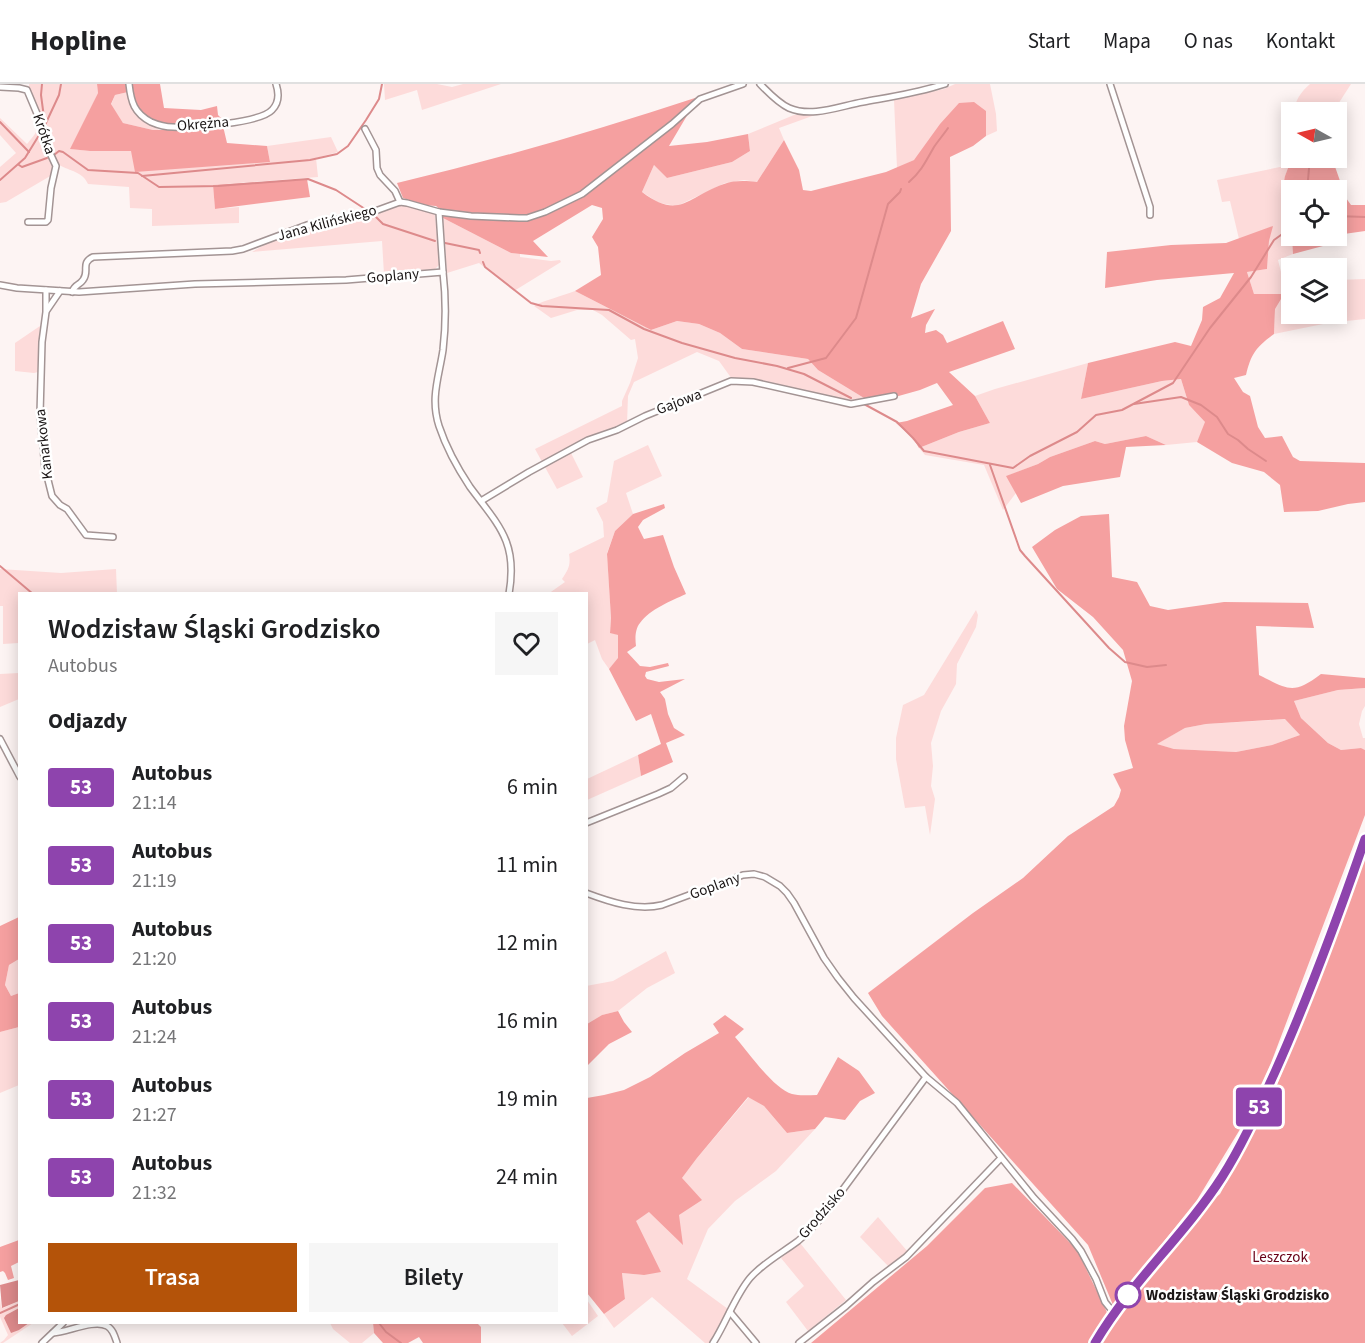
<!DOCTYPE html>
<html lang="pl">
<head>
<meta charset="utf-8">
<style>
  :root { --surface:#fff; --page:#f6f6f6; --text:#202124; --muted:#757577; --line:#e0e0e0; --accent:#b45309 }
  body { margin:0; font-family:"Source Sans 3",sans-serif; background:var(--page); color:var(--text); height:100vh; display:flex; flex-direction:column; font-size:22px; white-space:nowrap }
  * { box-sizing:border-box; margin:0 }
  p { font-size:20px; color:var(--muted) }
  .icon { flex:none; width:33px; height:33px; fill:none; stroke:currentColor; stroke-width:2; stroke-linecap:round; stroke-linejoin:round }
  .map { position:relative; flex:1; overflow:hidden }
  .drawer { position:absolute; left:18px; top:508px; width:570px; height:732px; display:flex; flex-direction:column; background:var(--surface); border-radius:0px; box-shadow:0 3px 15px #0003 }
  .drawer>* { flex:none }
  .badge { padding:0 12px; border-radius:4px; font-size:21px; line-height:39px }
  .needle { width:39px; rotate:278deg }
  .buttons { position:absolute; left:1281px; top:18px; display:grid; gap:12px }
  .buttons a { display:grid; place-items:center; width:66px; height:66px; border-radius:0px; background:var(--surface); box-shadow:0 3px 15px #0003; font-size:30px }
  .map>.badge { position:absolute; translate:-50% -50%; box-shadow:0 0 0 3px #fff }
  h2 { padding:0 30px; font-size:22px; line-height:54px }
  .round { display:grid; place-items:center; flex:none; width:63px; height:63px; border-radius:0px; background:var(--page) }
  .overview { display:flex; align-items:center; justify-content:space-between; height:102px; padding:0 30px }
  h1 { font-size:28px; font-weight:600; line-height:45px }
  .cta { display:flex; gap:12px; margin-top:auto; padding:12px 30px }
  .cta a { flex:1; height:69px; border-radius:0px; background:var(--accent); color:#fff; font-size:24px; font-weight:600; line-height:69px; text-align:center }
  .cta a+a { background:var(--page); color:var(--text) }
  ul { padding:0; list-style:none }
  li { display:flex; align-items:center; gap:18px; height:78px; padding:0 30px }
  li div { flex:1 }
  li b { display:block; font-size:22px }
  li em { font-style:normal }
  li .badge { min-width:66px; font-weight:700; text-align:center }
  header { display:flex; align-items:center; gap:36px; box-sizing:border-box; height:84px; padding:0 30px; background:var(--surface); border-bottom:2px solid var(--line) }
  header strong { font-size:28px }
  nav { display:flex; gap:33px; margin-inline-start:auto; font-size:21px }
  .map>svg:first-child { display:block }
  .green { fill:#fddbda }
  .forest { fill:#f5a0a0; fill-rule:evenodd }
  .water { fill:#dd8a8b }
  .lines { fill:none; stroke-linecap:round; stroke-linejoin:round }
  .stream { stroke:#dd8a8b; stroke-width:2 }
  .minor-casing { stroke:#a39494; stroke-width:8 }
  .tertiary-casing { stroke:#a39494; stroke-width:10 }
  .minor { stroke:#fff; stroke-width:5 }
  .tertiary { stroke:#fff; stroke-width:7 }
  .line-casing { stroke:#fff; stroke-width:14 }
  .line { stroke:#8e44ad; stroke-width:9 }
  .stop-dot { fill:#fff; stroke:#8e44ad; stroke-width:3 }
  .labels { text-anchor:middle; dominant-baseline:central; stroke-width:5; stroke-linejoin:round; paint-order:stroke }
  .street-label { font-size:15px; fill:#1b1616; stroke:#fff }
  .park-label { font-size:15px; fill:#680017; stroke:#fff }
  .stop-label { font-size:15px; font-weight:bold; fill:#1b1616; stroke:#fff; text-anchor:start }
</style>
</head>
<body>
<header>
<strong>Hopline</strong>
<nav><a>Start</a><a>Mapa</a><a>O nas</a><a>Kontakt</a></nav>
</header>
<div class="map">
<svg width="1365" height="1259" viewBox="0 0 1365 1259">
  <rect width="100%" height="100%" fill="#fdf4f3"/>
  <g class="green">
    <path d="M29,0H97L98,9L71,65L90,67H131L270,78L267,62L331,53L338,68L316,74L318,93L213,101L215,125L239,123V139L152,142V125L130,124L129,103L88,100C83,88 70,87 59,81L53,84L52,91L6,118L0,119V83L16,69L0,51V34L27,60C30,56 34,52 36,48C41,38 30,16 24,7L29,3Z"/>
    <path d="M384,0H437L452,3L463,0H501L422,26L417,6L385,16Z"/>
    <path d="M955,0H990L996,30L997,47L986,52V27L914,76L897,84L894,16L944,5Z"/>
    <path d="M1310,0H1351L1333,28L1321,26L1320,28H1294C1295,16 1301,8 1310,0Z"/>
    <path d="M128,8C131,29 142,36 160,46H153L123,39L111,21L115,11Z"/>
    <path d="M794,31H815L779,44L784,56L757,98L744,96L725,99L677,122L659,119L642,108L654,81L667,94L732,78L750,67L748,50Z"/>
    <path d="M1290,81L1285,92L1289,118L1286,131L1293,153V170L1278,176L1281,188L1291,191L1292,230H1336L1337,196L1365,195V235L1328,239L1274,250L1275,225L1254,210L1247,188L1267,185L1269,157L1272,143L1239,155L1230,117L1222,118L1217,96Z"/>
    <path d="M406,121L430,128L435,131L440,180L434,186L384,190L382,157L252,168L266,160L269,156L308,143L370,133L397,122Z"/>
    <path d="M443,134L511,169L520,170V173L551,177L560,176L561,178L514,207L479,179L447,189Z"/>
    <path d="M575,207L651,246L677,237L699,240L720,249L742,265L808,275L818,286L864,314L870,320L849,324L840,322L841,316C805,307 769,297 732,295L719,277L697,268L634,298L628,312L627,340L569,365L583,393L557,405L535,365L622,322V317L630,299L638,274L635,255L631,256L602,231L593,226H577L551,234L534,222C544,216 563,212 575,207Z"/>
    <path d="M40,242L38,288L34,289L15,287V259Z"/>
    <path d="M1088,279L1081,315L1162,297L1181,295L1189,321L1206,339L1197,358L1166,361L1146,352L1105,360L1095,357L1050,373L1038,380L1007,392L1016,409L1003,426L984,381L925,371L919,364L959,348L990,339L975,312L995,305Z"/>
    <path d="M648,361L662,392L626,409L633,430L615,447L607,469L611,534L610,548L618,551V575L609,585L602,575L595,556L587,560L586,510H548L565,498L562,495C568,486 571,481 569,470L604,453L603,438L596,424L607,418L614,377Z"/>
    <path d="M0,485L61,489L116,485L117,510H20L19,559L3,560V522H0Z"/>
    <path d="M976,526L978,531L976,543L957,580L956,600L941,627L931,659L933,682L931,702L935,715L930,751L925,722L905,724L896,675V654L903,621L924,611Z"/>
    <path d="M19,589V615L0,623V590Z"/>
    <path d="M1365,604V622L1362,627L1359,640L1363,654H1365V666L1361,664L1341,666L1328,659L1301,634L1294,617L1338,606Z"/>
    <path d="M1286,635L1300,651L1272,661L1236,668L1174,665L1156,660L1185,644L1206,640Z"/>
    <path d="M638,671L641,692L587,716V695Z"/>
    <path d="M666,867L675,889L647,904L618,927L602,931L587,940L586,902L613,897Z"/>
    <path d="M19,875V909L11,912L5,901L9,881Z"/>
    <path d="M19,943V1001L0,1009V948Z"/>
    <path d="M749,1013L764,1022L787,1049L815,1045L776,1087L735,1117L708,1145L687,1195L728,1225L709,1259H705L652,1213L614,1244L604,1230L625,1215L622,1189L644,1191L635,1137L649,1128L679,1131L682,1094L697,1074Z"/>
    <path d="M878,1133L908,1168L889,1183L860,1153Z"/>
    <path d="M800,1159L846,1216L808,1247L786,1218L804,1202L781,1174Z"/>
    <path d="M0,1214L1,1223L3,1224L19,1217V1224L6,1231L19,1246L29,1239H33L3,1259H0L4,1256L8,1251L0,1233Z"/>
    <path d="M587,1216L598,1232L572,1252L562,1239H586Z"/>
    <path d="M330,1239H373L374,1249L362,1259H350L333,1245Z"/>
  </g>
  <g class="forest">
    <path d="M97,0H127L128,8L115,11L111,20L123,39L153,46H174L223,42L227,59L267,62L270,78L135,88L131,67H90L70,65L98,9Z"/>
    <path d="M131,0H160L164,24L201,26L217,22L218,31L223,36C195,42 145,51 133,14C131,10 131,5 131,0Z"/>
    <path d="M698,13L669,62L707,58L748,50L750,67L732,78L667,94L654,81L642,108C680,137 688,112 724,100C735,96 747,97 757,98L784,56L799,86L803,106L811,107L886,88L914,76L940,40L959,19L974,18L986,27V52L973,62L950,73L951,147L921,200L911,234L935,225L926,241L925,249L936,246L943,251L947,259L1003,237L1015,265L949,288L975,312L990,339L959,348L919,364L913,354L896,339L907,337L953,321L937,299L920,306L895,313L864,314L818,286L808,275L742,265L720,249L699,240L677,237L651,246L575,207L601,191L598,163L592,153L603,135L602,124L592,121L533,157L548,173L511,169L443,134L442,127L436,122L423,121L403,114L397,99C498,75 599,46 698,13Z"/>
    <path d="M1292,74H1332L1346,114L1351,121H1365V147L1337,151L1336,106H1292L1291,150L1286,139L1289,118L1282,109L1285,92Z"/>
    <path d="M307,95L310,113L215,125L213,101Z"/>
    <path d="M1273,142L1269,157L1267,185L1247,188L1254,210H1284L1275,225L1274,250C1256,263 1251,270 1246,291L1234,294L1243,308L1250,312L1258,343L1265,354L1282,352L1293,373L1300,377L1365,379V418L1348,420L1318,427L1284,428L1280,401L1264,388L1232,379L1197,358L1205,338L1189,321L1181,295L1162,297L1081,315L1088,279L1175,258L1191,262L1202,236L1203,223L1220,214L1234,189L1157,196L1105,204L1107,168L1171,161L1226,159Z"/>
    <path d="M1292,152H1335L1321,154L1323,162L1293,170Z"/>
    <path d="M1146,352L1166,361L1126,363L1120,393L1063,402L1021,419L1006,392L1038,380L1050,373L1095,357L1105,360Z"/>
    <path d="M664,420L665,424L643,436L638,443L644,455L663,451L674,483L686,510C671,517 650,525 640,539C635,545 635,554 636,562L627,568L640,582L650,583L668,579L669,582L646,588L645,592L647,595L659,598L685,595L660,608L665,615L668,630L674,644L685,651L666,659L673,678L641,692L638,671L661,660L651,630L636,637L609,585L618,574V551L610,549L611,534L607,470L615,447L633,430Z"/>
    <path d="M1109,430L1112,493L1137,498L1150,522L1168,526L1224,518L1308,519L1314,544L1256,542L1259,591C1289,606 1293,611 1321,590L1365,594V604L1338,606L1294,617L1301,634L1328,659L1341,666L1361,664L1365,666V731L1271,979L1242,1042L1197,1116L1113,1221L1088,1161L882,932L868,909L973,829L1023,794L1068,752L1114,722L1119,713L1121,706L1113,690L1133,684L1125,656L1124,642L1132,597L1123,566L1093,533L1057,505L1032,463L1055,446L1081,432ZM1285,635L1300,651L1272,661L1236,668L1174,665L1157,660L1185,644L1206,640Z"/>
    <path d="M1365,771V1259H1099L1116,1231L1205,1122L1220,1110L1270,1018L1327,876Z"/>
    <path d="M19,833V875L9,881L5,901L11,912L19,909V943L0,948V842Z"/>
    <path d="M618,927L624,938L632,948L609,960L587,982V940L602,931Z"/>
    <path d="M725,931L744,945L735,953C748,968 774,1005 792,1010C799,1012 809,1011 817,1011L838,973L859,987L875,1009L860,1017L845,1036L825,1033L815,1045L787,1049L764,1022L748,1013L697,1074L682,1094L702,1116L679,1131L683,1161L649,1128L636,1137L661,1188L644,1191L622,1189L625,1215L604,1230L587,1209V1014L604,1011L624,1006L650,993L685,969L719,949L713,940Z"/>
    <path d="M1012,1099L1077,1166L1106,1226L1108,1231L1091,1259H811L927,1162L985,1104Z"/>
    <path d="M19,1156V1178L11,1182L14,1194L8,1196L5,1189L3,1187L0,1188V1163Z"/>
    <path d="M373,1239H477L481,1243V1259H423L419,1253L408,1259H383L374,1249Z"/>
  </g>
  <g class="water">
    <path d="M19,1196V1217L2,1224L0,1201Z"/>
    <path d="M19,1224L20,1239H29L19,1246L11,1249L4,1234L6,1231Z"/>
  </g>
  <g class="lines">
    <g class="stream">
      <path d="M42,0L41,11L45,41"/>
      <path d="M0,38L29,68"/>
      <path d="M45,41L59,11L61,0"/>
      <path d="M54,71L59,67L63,68L88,86L138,89L159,103L218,102L308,95L336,106L365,125"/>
      <path d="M19,81L22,83L47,74"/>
      <path d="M142,92L310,76L337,70L348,62L366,36L379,15L382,0"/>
      <path d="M0,96L25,74L41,48"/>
      <path d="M909,98C921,88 926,77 934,63C938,57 944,50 948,44"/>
      <path d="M1307,106L1310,74"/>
      <path d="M375,132L383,140L435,157"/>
      <path d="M1336,132L1365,133"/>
      <path d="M445,159L479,166L480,169"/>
      <path d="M483,178L485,183L531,219L542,222L609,226L644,245L682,259L735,274L777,282L804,290L851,314"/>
      <path d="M788,284L826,274L856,234L888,120L900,108L901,105"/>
      <path d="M864,320L897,338L913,354L924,367L1013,384L1030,372L1077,348L1096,331L1122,326L1173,299L1210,244L1251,193L1274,156L1292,143"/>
      <path d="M1134,320L1181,313L1201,321L1217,333L1228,350L1238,356L1248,365L1266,377"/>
      <path d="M990,381L1020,466L1025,472L1109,564L1125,578L1147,583L1166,581"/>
      <path d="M0,482L33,510"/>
      <path d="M0,1229L20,1220"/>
      <path d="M379,1239L386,1248L401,1259"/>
    </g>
    <g class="minor-casing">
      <g id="minor">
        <path d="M129,0C131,18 134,29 151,38C158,41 166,43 173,43C192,44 260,39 272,26C279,19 279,9 276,0"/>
        <path d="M760,0C769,9 778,19 789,24C812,34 840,22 863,18C890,13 918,9 945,0"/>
        <path d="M1110,0L1150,123V131"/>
        <path d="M0,3L19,4L27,6L46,51L49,67L56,82L51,104L48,136L46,138H28"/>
        <path d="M365,45L376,66L377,84L380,91L395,107L400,118"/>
        <path d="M439,128L443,188"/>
        <path d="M0,201L17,204L79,208L195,200L346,196L443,188C446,214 446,240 443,266C439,293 430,314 439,342C446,363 458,385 470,403C499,442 518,458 509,510"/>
        <path d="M46,206V228L42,258L40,330L45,384L52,412L60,421L67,425L86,451L113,453"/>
        <path d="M72,208C75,200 79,202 83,196C90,187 80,179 93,173L232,167L243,165L307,141L367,130L400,118L407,119L439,128L471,132L519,134H527L545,128L582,110L672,40L700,15L743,0"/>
        <path d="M47,226L60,207"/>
        <path d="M481,417L529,388L588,356L617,346L645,332L731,297L753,298L851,320L894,312"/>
        <path d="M0,655L20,693"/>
        <path d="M586,739L658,710L671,704L684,693"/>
        <path d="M586,809C610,818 637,827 662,821L743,791L754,790L765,793L780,802L787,809L794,819L824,874L838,894L854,914L926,993L957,1019L1034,1114L1072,1155L1081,1167L1096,1195L1105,1218L1114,1229"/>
        <path d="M730,1228L756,1259"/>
        <path d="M53,1249C68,1248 94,1235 107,1242C113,1245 115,1253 117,1259"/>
        <path d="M42,1259L63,1239"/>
        <path d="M713,1259C726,1239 735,1212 750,1194C763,1179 782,1169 798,1157C809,1148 818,1138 827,1127L926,993"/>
        <path d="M799,1259L846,1222L873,1198L906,1173L1001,1074"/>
      </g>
    </g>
    <g class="tertiary-casing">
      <path id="tertiary" d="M1095,1259C1130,1199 1183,1152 1222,1093C1243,1061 1259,1023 1275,988C1309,912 1338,834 1365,755"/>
    </g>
    <use href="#minor" class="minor"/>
    <use href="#tertiary" class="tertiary"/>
  </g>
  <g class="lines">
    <g class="line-casing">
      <path id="line" d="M1095,1259C1130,1199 1184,1152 1222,1093C1243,1060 1259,1023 1275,988C1309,912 1338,833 1365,755"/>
    </g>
    <use href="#line" class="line"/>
  </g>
  <circle class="stop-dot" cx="1128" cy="1211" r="12"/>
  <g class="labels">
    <g class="street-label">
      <text transform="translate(203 40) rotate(-5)">Okrężna</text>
      <text transform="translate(44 50) rotate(71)">Krótka</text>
      <text transform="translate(327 139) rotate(-15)">Jana Kilińskiego</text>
      <text transform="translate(393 192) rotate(-5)">Goplany</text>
      <text transform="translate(679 318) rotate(-21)">Gajowa</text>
      <text transform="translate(44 360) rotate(-96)">Kanarkowa</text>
      <text transform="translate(715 802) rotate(-20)">Goplany</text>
      <text transform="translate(822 1129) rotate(-49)">Grodzisko</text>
    </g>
    <g class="park-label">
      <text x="1280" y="1173">Leszczok</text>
    </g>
    <g class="stop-label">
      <text x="1146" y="1211">Wodzisław Śląski Grodzisko</text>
    </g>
  </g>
</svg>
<div class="buttons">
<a><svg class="needle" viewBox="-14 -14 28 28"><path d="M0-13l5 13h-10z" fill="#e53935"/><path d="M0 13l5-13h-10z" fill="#757577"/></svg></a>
<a><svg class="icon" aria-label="locate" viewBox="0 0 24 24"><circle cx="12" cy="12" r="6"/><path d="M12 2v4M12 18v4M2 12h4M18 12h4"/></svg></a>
<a><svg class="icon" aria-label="layers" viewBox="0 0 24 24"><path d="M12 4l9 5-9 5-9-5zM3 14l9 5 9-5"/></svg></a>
</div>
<b class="badge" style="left:1259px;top:1023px;background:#8e44ad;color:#fff">53</b>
<section class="drawer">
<div class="overview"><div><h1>Wodzisław Śląski Grodzisko</h1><p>Autobus</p></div><a class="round"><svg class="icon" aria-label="heart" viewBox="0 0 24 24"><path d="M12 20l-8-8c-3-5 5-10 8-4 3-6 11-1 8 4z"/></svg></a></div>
<h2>Odjazdy</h2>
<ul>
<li><span class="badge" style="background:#8e44ad;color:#fff">53</span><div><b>Autobus</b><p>21:14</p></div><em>6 min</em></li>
<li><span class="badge" style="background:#8e44ad;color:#fff">53</span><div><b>Autobus</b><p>21:19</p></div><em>11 min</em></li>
<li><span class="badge" style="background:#8e44ad;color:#fff">53</span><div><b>Autobus</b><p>21:20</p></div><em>12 min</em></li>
<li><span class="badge" style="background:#8e44ad;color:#fff">53</span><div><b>Autobus</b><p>21:24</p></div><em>16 min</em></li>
<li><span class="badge" style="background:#8e44ad;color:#fff">53</span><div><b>Autobus</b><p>21:27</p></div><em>19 min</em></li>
<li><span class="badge" style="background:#8e44ad;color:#fff">53</span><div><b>Autobus</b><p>21:32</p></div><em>24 min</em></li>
</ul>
<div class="cta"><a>Trasa</a><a>Bilety</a></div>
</section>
</div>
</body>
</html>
